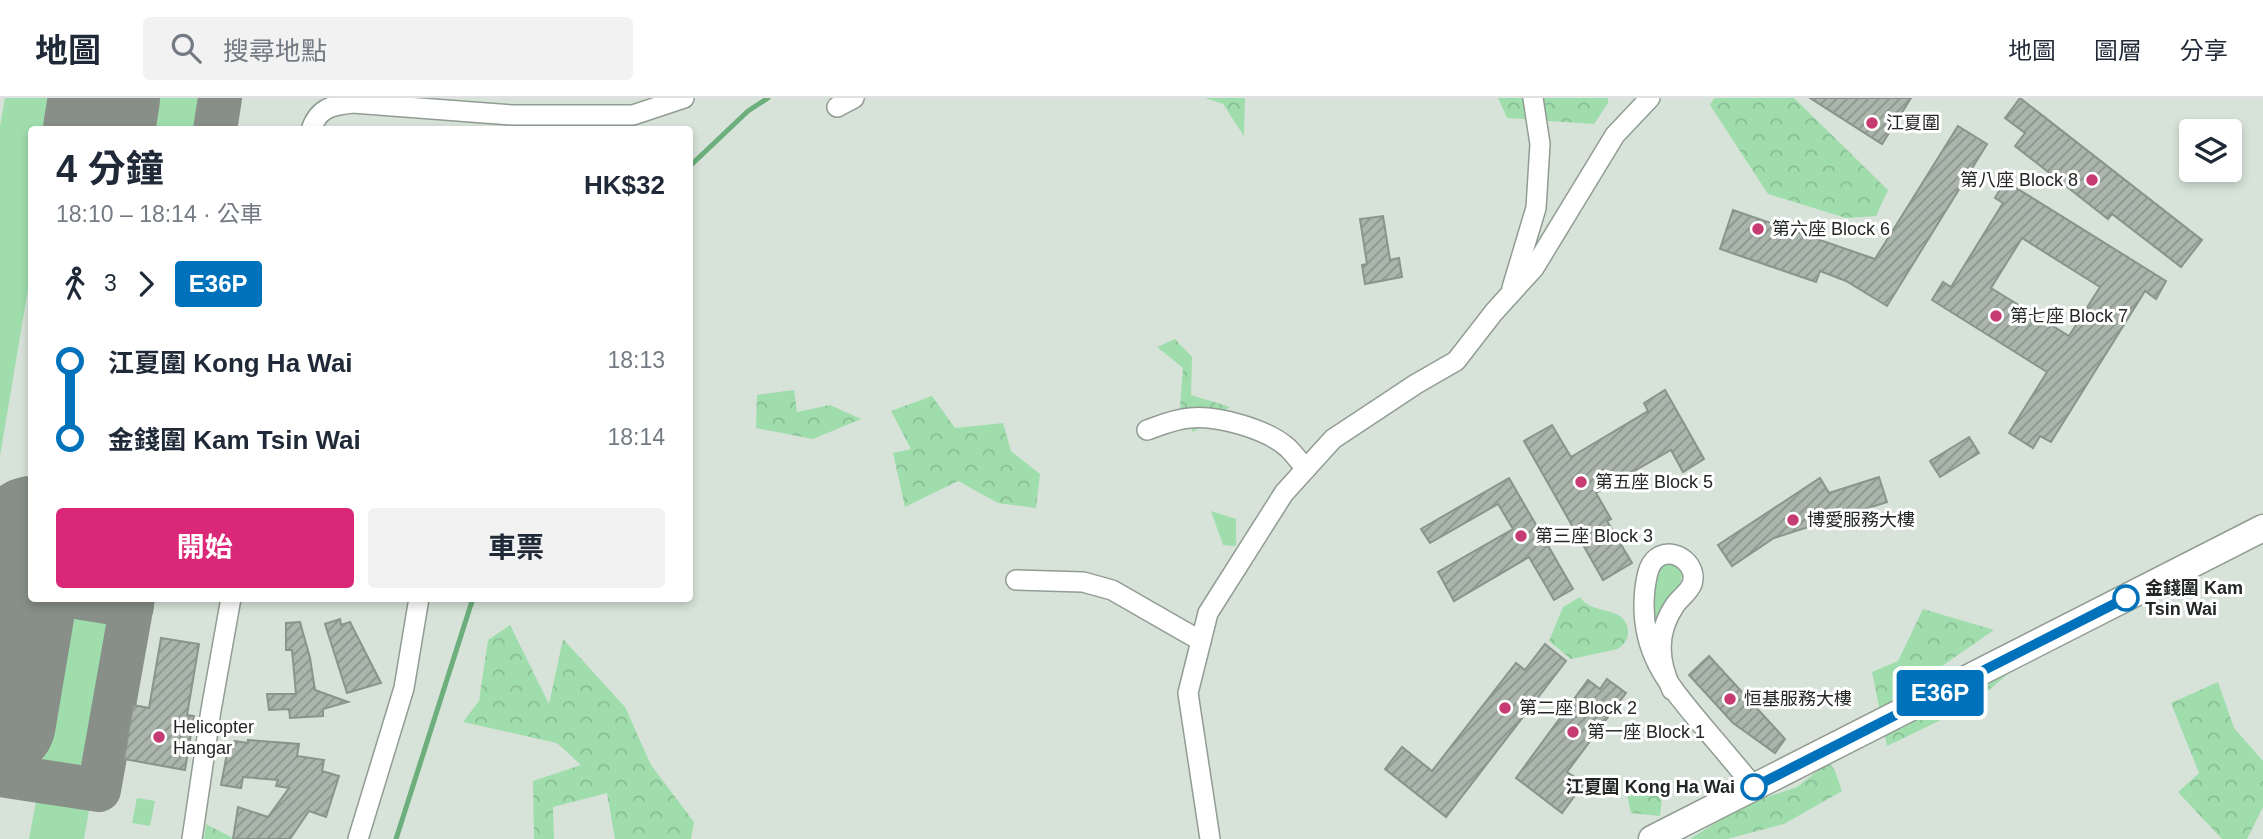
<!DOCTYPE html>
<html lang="zh-TW">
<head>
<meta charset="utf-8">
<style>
  :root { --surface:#fff; --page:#f2f2f3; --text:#1f2937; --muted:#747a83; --line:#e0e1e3; --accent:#db2777 }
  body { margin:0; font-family:Arial,"Noto Sans TC",sans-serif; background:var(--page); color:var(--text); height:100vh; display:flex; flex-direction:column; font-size:26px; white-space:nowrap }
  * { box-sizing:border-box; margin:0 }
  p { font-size:23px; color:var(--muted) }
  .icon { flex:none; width:38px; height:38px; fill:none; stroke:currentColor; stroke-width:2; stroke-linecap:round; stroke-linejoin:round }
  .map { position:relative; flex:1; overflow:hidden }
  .sheet { position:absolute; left:28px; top:28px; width:665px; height:476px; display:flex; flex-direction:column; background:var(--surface); border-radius:7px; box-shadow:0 4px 10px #0003 }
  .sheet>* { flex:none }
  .badge { padding:0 14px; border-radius:5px; font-size:24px; line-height:46px }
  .buttons { position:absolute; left:2179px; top:21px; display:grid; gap:14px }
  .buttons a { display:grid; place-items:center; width:63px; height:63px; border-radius:7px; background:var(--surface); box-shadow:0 4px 10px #0003; font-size:35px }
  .map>.badge { position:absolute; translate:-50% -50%; box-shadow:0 0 0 4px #fff }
  .legs { display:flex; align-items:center; gap:10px; height:77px; padding:0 28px; font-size:23px }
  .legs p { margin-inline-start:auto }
  .summary { display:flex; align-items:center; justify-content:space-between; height:119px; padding:0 28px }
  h1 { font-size:38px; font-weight:700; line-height:52px }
  .cta { display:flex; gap:14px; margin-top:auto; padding:14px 28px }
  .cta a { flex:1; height:80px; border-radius:7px; background:var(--accent); color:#fff; font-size:28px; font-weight:700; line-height:80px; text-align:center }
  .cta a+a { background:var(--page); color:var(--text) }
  ul { padding:0 28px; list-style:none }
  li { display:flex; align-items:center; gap:24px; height:77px; font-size:26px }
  li i { display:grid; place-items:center; width:10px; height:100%; margin:0 9px; background:currentColor }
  li i::after { content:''; width:18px; height:18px; margin:-9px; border:5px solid; border-radius:50%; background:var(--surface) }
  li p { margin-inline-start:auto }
  li:first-child i { background:linear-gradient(#0000 50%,currentColor 0) }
  li:last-child i { background:linear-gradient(currentColor 50%,#0000 0) }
  header { display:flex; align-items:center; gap:42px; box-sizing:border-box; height:98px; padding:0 35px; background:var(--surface); border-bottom:2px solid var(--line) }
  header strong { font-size:33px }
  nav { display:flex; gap:38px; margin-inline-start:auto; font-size:24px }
  .search { width:490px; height:63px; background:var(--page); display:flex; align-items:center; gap:18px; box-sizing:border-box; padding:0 24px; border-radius:7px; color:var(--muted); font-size:26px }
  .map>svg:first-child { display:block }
  .green { fill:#9fddac }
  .forest { fill:url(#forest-crowns) }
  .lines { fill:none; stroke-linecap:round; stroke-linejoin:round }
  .stream { stroke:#6cae7c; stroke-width:5 }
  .taxiway { stroke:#878f88; stroke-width:44 }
  .runway { stroke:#878f88; stroke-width:112 }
  .building { fill:url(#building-hatch); stroke:#89948b; stroke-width:2; fill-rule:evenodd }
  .minor-casing { stroke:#919c93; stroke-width:22 }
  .secondary-casing { stroke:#919c93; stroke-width:29 }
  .minor { stroke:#fff; stroke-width:19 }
  .secondary { stroke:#fff; stroke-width:26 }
  .line-1-casing { stroke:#fff; stroke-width:16 }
  .line-1 { stroke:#0072bc; stroke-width:10 }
  .poi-dot { fill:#c63c72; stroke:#fff; stroke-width:2.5 }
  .stop-1-dot { fill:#fff; stroke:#0072bc; stroke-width:3.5 }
  .labels { text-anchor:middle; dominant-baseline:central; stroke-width:6; stroke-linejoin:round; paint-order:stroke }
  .poi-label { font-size:18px; fill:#242825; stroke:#fff; text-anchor:start }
  .stop-label { font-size:18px; font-weight:bold; fill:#242825; stroke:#fff; text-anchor:start }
</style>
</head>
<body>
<header>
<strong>地圖</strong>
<div class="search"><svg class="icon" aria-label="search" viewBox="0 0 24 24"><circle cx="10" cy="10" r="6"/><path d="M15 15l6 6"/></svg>搜尋地點</div>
<nav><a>地圖</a><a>圖層</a><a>分享</a></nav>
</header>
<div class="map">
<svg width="2263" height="741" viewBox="0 0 2263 741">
  <defs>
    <pattern id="forest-crowns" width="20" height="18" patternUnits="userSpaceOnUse" patternTransform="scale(1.75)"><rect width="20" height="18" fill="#9fddac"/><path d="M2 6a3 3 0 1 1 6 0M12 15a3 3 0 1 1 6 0" fill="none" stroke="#89be94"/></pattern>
    <pattern id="building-hatch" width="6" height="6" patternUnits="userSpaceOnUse" patternTransform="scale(1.75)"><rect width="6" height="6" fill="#aab5ac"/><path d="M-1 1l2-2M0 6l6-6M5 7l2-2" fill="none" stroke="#8a938c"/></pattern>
  </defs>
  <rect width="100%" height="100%" fill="#d7e3d9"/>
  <g class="green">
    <path d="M5,0H61L55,31L32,32L31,173L0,358V28Z"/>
    <path d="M153,0H209L203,31H148Z"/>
    <path d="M1211,413L1236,421V448L1223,447Z"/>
    <path d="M1666,466L1677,468C1690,483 1672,493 1664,506C1660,512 1658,520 1655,527C1654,510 1649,477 1666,466Z"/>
    <path d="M70,505L121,514L95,672L43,663Z"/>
    <path d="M37,698L90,707L84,741H29Z"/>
    <path d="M137,700L155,703L150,728L132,725Z"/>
  </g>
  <g class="forest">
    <path d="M1205,0H1245L1244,38L1223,6Z"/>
    <path d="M1498,0H1608V5L1594,26L1507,20Z"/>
    <path d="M1714,0H1794L1888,92L1876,118L1846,120L1768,96L1710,7Z"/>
    <path d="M1175,241L1192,259L1191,297L1230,309L1193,334L1180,308L1183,270L1157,249Z"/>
    <path d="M794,292L797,314L830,307L861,321L813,341L756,330L757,297Z"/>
    <path d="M932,298L955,330L1003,325L1011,353L1040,376L1036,410L998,405L958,383L905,409L893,355L911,351L891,313Z"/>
    <path d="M1580,499C1591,518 1625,506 1628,532C1629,541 1624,546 1618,551L1571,561L1549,543L1563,509Z"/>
    <path d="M1923,511L1994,532L1929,577L1945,603L2008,576L1970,608L1887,648L1872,574L1898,563Z"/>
    <path d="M510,527L549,606L563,541L625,609L651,667L694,724L691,741H615L607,695L553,709L554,741H534L533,683L581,667L557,645L463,624L479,603L488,542Z"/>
    <path d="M2218,584L2234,630L2263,663V709L2247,741H2222L2178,694L2199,675L2171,605Z"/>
    <path d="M1829,664L1835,673L1842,693L1784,726L1727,741H1690L1744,707L1797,689Z"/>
    <path d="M1634,687L1663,690L1660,718L1631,715L1626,692Z"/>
    <path d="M206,726L233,740L232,741H204Z"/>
  </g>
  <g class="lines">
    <g class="stream">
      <path d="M690,68L748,13L768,0"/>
      <path d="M396,741L473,500"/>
    </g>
    <g class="taxiway">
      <path d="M215,32L220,0"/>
      <path d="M22,491L32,493"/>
      <path d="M82,500L132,508"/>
      <path d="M0,677L99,692L133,500"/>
    </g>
    <g class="runway">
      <path d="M99,32L104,0"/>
      <path d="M0,624L32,434"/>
    </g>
  </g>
  <g class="building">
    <path d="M1810,0H1911L1882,46Z"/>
    <path d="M2020,0L2202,142L2181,169L2112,116L2108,121L2015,48L2025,35L2005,20Z"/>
    <path d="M1958,28L1987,46L1887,208L1846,183L1820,173L1816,184L1720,151L1733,112L1875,161Z"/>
    <path d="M2005,83L2166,183L2156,201L2145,193L2051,344L2040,338L2033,350L2009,335L2047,274L1932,202L1943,184L1951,189L2003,105L1995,100ZM2022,140L2100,189L2069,238L1991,190Z"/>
    <path d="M1383,118L1390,162L1399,160L1402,179L1365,186L1362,167L1367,166L1360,121Z"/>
    <path d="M1665,292L1704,361L1683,374L1671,352L1596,395L1611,421L1607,423L1632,465L1603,482L1524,343L1552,327L1571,359L1648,313L1644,305Z"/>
    <path d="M1969,339L1979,355L1940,379L1930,363Z"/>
    <path d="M1879,379L1887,404L1774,440L1732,468L1718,447L1820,380L1829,395Z"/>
    <path d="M1509,380L1573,491L1554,502L1529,459L1454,503L1438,474L1513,431L1498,406L1430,445L1421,431Z"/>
    <path d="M340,521L341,527L350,524L381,585L347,595L325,526Z"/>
    <path d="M300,524L310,560L315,592L348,604L323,611V618L290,620L289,611L269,612L267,596H296L292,552H286V525Z"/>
    <path d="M161,540L199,546L187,617L194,618L185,672L124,661L133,607L149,610Z"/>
    <path d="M1545,546L1566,563L1446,719L1385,671L1402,649L1432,673L1516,565L1525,572Z"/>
    <path d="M1709,558L1785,641L1775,655L1733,625L1689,577Z"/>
    <path d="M1607,581L1626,595L1567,674L1584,685L1562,715L1516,680L1588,582L1600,591Z"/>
    <path d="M248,642L299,646L297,658L324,662L322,673L339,678L326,719L309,713L290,741H233L238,709L268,719L289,690L276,688L278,682L243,679L241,690L221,687L229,645L235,643L248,645Z"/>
  </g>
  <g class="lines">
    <g class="minor-casing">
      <g id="minor">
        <path d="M837,9L854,0"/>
        <path d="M311,32C318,10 332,7 353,5L512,17H633L684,0"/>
        <path d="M1512,190L1536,110L1540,46L1533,0"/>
        <path d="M1147,332C1161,327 1175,321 1190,320C1217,317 1267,331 1288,350C1294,356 1300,364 1306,371"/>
        <path d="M1016,482L1083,484L1112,492L1201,543"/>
        <path d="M1672,592C1658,563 1656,535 1675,507C1680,500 1689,494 1692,486C1698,468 1677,450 1660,458C1648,464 1647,478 1645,490C1638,551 1666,584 1702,627C1720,648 1737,668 1754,689"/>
        <path d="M192,741L211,612L231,500"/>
        <path d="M358,741L404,590L419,500"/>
        <path d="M1210,741L1188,595L1208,515L1284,395L1333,341L1416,286L1456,263L1494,214L1534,170L1615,37L1650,0"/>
      </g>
    </g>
    <g class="secondary-casing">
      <path id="secondary" d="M1652,741L2263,430"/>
    </g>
    <use href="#minor" class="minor"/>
    <use href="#secondary" class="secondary"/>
  </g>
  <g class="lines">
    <g class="line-1-casing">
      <path id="line-1" d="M1754,689L2126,500"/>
    </g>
    <use href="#line-1" class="line-1"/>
  </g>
  <g class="poi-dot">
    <circle cx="1872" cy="25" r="7"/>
    <circle cx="2092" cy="82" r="7"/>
    <circle cx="1758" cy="131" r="7"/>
    <circle cx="1996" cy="218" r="7"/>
    <circle cx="1581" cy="384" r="7"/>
    <circle cx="1793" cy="422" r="7"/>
    <circle cx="1521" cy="438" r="7"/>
    <circle cx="1730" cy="601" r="7"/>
    <circle cx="1505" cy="610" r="7"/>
    <circle cx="1573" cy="634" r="7"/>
    <circle cx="159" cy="639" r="7"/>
  </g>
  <g class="stop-1-dot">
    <circle cx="2126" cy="500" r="12"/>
    <circle cx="1754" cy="689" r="12"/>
  </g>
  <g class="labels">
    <g class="poi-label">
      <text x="1886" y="25">江夏圍</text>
      <text x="2078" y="82" text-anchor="end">第八座 Block 8</text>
      <text x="1772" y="131">第六座 Block 6</text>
      <text x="2010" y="218">第七座 Block 7</text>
      <text x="1595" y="384">第五座 Block 5</text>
      <text x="1807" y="422">博愛服務大樓</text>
      <text x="1535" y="438">第三座 Block 3</text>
      <text x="1744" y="601">恒基服務大樓</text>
      <text x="1519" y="610">第二座 Block 2</text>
      <text x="173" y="629">Helicopter<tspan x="173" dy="21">Hangar</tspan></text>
      <text x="1587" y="634">第一座 Block 1</text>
    </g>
    <g class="stop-label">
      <text x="2145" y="490">金錢圍 Kam<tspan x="2145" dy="21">Tsin Wai</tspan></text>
      <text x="1735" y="689" text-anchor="end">江夏圍 Kong Ha Wai</text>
    </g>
  </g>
</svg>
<div class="buttons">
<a><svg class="icon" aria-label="layers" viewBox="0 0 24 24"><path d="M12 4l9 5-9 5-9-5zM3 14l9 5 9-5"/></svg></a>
</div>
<b class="badge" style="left:1940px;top:595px;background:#0072bc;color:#fff">E36P</b>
<section class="sheet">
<div class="summary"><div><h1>4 分鐘</h1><p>18:10 – 18:14 · 公車</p></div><b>HK$32</b></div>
<div class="legs"><svg class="icon" aria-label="walk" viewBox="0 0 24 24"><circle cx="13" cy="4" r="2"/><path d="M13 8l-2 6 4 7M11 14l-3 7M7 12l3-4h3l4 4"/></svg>3<svg class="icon" aria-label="forward" viewBox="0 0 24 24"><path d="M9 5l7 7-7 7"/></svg><b class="badge" style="background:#0072bc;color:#fff">E36P</b></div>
<ul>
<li><i style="color:#0072bc"></i><b>江夏圍 Kong Ha Wai</b><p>18:13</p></li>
<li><i style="color:#0072bc"></i><b>金錢圍 Kam Tsin Wai</b><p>18:14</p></li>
</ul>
<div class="cta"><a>開始</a><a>車票</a></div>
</section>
</div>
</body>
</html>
